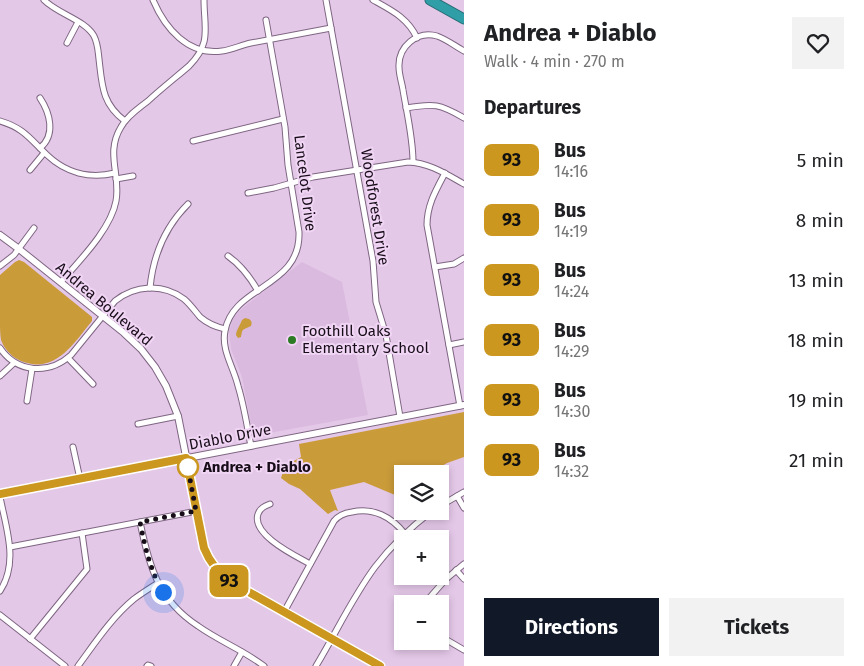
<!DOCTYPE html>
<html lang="en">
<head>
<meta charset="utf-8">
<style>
  :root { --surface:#fff; --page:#f2f2f2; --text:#202124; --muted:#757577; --accent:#111827 }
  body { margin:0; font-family:"Fira Sans",sans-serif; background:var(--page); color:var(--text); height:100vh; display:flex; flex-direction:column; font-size:19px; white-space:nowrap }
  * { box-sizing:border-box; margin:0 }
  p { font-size:16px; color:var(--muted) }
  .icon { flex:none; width:28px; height:28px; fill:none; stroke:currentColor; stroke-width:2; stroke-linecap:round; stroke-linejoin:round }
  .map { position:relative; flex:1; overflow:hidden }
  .panel { display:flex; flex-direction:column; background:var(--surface); width:400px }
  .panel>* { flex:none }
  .badge { padding:0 10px; border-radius:8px; font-size:18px; line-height:32px }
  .fabs { position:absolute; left:394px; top:465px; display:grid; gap:10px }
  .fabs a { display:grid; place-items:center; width:55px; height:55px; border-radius:0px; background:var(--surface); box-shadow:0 2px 8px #0003; font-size:25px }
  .you { position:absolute; width:25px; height:25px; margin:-12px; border:4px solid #fff; border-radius:50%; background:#1a73e8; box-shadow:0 0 0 8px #1a73e833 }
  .map>.badge { position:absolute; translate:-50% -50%; box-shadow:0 0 0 2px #fff }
  h2 { padding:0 20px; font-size:19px; line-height:45px }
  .round { display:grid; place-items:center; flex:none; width:52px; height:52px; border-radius:0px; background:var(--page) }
  .summary { display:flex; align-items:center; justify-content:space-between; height:85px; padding:0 20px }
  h1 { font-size:24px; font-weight:700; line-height:38px }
  .action { display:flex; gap:10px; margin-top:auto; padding:10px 20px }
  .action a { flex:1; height:58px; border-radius:0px; background:var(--accent); color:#fff; font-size:20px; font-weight:700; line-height:58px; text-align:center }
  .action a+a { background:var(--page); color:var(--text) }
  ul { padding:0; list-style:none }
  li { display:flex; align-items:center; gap:15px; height:60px; padding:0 20px }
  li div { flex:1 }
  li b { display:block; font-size:19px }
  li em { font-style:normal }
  li .badge { min-width:55px; font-weight:700; text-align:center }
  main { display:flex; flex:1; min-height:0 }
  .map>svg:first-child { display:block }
  .built { fill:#dbbae0 }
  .green { fill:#ca9b39 }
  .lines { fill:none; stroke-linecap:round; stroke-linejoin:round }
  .minor-casing { stroke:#7e6582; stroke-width:7 }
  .tertiary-casing { stroke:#7e6582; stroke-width:8 }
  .motorway-casing { stroke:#276b74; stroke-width:11 }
  .minor { stroke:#fff; stroke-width:5 }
  .tertiary { stroke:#fff; stroke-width:6 }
  .motorway { stroke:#2f9ea6; stroke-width:9 }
  .line-casing { stroke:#fff; stroke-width:11 }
  .line { stroke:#cb971e; stroke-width:8 }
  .walk { stroke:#170d18; stroke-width:5; stroke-dasharray:0 9 }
  .poi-dot { fill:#2b7b24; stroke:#f1d5f5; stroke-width:2 }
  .stop-dot { fill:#fff; stroke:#cb971e; stroke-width:2.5 }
  .labels { text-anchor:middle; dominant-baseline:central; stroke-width:4; stroke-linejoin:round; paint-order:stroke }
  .street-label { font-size:15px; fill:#170d18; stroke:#f1d5f5 }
  .poi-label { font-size:15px; fill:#170d18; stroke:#f1d5f5; text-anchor:start }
  .stop-label { font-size:15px; font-weight:bold; fill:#170d18; stroke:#f1d5f5; text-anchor:start }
</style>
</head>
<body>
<main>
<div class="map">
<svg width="464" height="666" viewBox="0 0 464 666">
  <rect width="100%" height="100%" fill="#e4c8e8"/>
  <path class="built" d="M302,262L342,282L368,415L253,436L242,377L231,349L229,331L234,316L245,306Z"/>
  <g class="green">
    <path d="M19,260L24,262L92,317V321C74,343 55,375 21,361C13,358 4,349 1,340C0,334 0,327 0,321C0,305 0,290 0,275L15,262Z"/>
    <path d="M245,318L249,319C252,321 252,323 251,326C241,331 243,328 241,337L238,338L236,335C236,331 240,325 242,320Z"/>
    <path d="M464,412V457L447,463L429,474H402V491L395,495L364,482L330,490L338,511L335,510L328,514L300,489L289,484L281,478L284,469L290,468L292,462L301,457L299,444Z"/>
  </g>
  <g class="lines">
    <g class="minor-casing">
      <g id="minor">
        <path d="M44,0C58,14 85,20 94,36C98,44 98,51 99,59C102,85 102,104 125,121"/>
        <path d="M153,0C165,28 188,56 222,51C232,50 241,45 251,43C278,38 305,33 331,28"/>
        <path d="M326,0L373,261L376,302L386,335L400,417"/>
        <path d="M373,0C391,10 408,18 417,38"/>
        <path d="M67,43L78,22"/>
        <path d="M40,98C50,113 56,135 40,148"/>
        <path d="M406,108C434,103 440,104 464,118"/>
        <path d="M0,121C24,128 30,139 47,155C66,173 90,179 115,173"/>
        <path d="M193,141L283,119"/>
        <path d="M413,162C413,138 407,114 403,90C402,83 399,75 399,67C398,47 417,30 437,36C446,39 455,46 464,51"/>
        <path d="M30,170L44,153"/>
        <path d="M445,173C436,190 427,205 427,225L460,406"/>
        <path d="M116,179L133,176"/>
        <path d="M248,193L274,188L313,177L408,162C430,163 446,174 464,184"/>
        <path d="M228,256C241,265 250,277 258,291"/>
        <path d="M0,266L14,255L34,228"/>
        <path d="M435,267L454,264L464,258"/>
        <path d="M61,282C79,261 111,229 116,201C121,175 105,153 121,127C127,116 138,109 148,101C161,89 175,78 189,66C212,43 204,28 204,0"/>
        <path d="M150,288C153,256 165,227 188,204"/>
        <path d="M449,345L464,342"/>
        <path d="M0,348C17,373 49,375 71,355L115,301C135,285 163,283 184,299C190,304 195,311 200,317C207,323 216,327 225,329"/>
        <path d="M68,358L93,384"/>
        <path d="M0,376L14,363"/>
        <path d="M27,401L32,369"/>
        <path d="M138,424L178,416"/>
        <path d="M251,446C247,426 244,405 238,386C234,368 221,350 225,331C233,285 301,288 299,232L288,165L285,127L266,20"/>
        <path d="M73,447L80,479"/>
        <path d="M457,496L464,508"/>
        <path d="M0,497C6,528 19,562 0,591"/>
        <path d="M270,504C265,506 260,508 258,514C251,535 296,556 310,564"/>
        <path d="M440,506L464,492"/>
        <path d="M140,522C149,566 158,600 198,626C219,641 243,650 264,666"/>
        <path d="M10,547L197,511"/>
        <path d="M456,570L464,579"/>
        <path d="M424,604L446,579L464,564"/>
        <path d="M284,612L334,521C338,516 345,513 352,512C373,507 392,517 405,534"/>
        <path d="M0,615L65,666"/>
        <path d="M440,636L464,650"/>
        <path d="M30,639L87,569L82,533"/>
        <path d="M78,666C95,643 112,617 134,599C142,593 150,588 158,583"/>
        <path d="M147,666L148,665L151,666"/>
        <path d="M234,666L242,652"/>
        <path d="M316,666C336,633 352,598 375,567C391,546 411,527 432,511"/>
      </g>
    </g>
    <g class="tertiary-casing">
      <g id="tertiary">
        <path d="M0,235L19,249L124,333L141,349L155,367L166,386L178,416L203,542C207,559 216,572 231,582L380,666"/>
        <path d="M0,494L464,405"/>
      </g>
    </g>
    <g class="motorway-casing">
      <path id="motorway" d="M430,0L464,19"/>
    </g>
    <use href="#minor" class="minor"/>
    <use href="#tertiary" class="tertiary"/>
    <use href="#motorway" class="motorway"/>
  </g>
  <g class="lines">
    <g class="line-casing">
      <path id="line" d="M0,494L186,458L204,548C210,563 218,573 231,582L380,666"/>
    </g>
    <use href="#line" class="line"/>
    <path class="walk" d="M163,592C150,570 145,547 140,522L196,511L186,458L188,467"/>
  </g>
  <circle class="poi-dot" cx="292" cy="340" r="5"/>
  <circle class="stop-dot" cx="188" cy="467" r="10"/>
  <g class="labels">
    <g class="street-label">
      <text transform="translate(305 183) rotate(83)">Lancelot Drive</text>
      <text transform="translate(375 207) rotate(81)">Woodforest Drive</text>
      <text transform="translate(104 304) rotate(40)">Andrea Boulevard</text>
      <text transform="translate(230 437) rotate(-11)">Diablo Drive</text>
    </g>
    <g class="poi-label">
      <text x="302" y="331">Foothill Oaks<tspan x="302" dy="17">Elementary School</tspan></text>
    </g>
    <g class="stop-label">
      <text x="203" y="467">Andrea + Diablo</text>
    </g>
  </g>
</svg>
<div class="fabs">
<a><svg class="icon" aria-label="layers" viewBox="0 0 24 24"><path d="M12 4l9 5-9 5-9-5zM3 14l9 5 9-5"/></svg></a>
<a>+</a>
<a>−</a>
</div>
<div class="you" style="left:163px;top:592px"></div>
<b class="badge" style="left:229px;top:581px;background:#cb971e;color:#111">93</b>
</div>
<section class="panel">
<div class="summary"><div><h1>Andrea + Diablo</h1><p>Walk · 4 min · 270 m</p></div><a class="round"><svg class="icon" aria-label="heart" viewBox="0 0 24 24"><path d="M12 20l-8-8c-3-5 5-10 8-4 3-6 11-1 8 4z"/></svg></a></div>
<h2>Departures</h2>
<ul>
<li><span class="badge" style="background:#cb971e;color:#111">93</span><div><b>Bus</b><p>14:16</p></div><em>5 min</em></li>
<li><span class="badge" style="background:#cb971e;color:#111">93</span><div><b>Bus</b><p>14:19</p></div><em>8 min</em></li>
<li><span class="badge" style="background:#cb971e;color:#111">93</span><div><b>Bus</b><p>14:24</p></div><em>13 min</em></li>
<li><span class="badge" style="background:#cb971e;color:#111">93</span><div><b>Bus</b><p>14:29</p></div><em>18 min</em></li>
<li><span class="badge" style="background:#cb971e;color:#111">93</span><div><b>Bus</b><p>14:30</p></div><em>19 min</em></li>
<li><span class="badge" style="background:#cb971e;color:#111">93</span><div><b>Bus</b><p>14:32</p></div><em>21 min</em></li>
</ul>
<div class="action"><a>Directions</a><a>Tickets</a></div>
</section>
</main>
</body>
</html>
